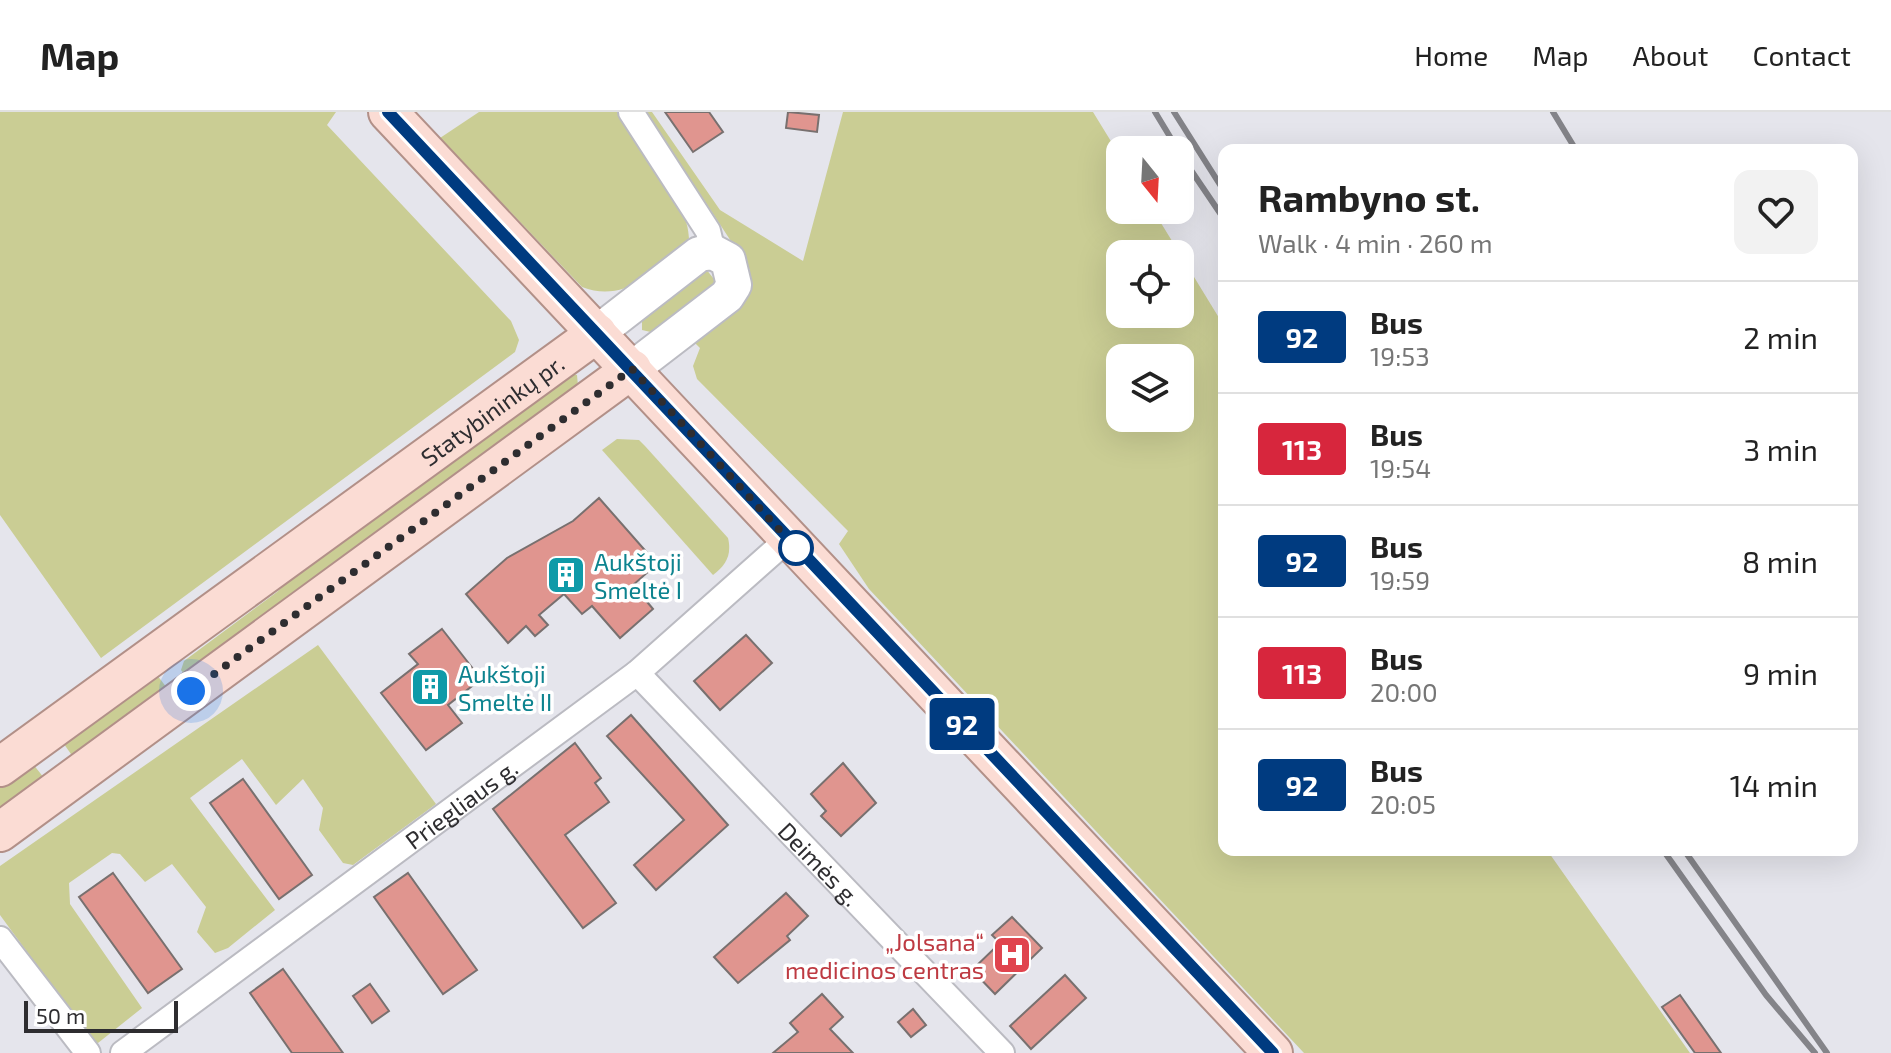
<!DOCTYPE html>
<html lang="en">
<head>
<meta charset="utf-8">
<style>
  :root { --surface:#fff; --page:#f2f2f2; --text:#222; --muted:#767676; --line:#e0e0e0 }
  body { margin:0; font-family:"Exo 2",sans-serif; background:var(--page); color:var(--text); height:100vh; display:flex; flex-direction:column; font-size:30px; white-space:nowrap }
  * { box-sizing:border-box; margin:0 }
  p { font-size:26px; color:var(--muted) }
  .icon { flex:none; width:44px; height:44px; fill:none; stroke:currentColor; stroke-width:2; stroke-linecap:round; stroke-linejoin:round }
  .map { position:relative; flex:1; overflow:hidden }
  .panel { position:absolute; left:1218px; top:32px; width:640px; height:712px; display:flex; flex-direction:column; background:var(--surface); border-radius:16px; box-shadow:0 8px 32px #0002 }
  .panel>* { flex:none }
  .badge { padding:0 16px; border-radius:6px; font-size:28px; line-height:52px }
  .needle { width:52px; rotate:162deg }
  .fabs { position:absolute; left:1106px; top:24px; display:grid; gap:16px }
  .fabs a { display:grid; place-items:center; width:88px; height:88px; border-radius:16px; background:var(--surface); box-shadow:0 8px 32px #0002; font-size:40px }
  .scale { position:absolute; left:24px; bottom:20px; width:154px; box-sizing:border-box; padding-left:8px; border:4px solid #2e2d30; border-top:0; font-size:22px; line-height:28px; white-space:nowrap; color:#2e2d30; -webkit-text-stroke:6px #fff; paint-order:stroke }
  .you { position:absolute; width:40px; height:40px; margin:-20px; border:6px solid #fff; border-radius:50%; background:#1a73e8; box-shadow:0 0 0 12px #1a73e833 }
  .map>.badge { position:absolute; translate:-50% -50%; box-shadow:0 0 0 4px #fff }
  .round { display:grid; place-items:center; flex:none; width:84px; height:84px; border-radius:16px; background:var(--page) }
  .headline { display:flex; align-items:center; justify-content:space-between; height:136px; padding:0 40px }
  h1 { font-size:38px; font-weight:700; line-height:60px }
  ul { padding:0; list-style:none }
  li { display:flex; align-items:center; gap:24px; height:112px; padding:0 40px; border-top:2px solid var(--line) }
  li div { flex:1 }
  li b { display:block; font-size:30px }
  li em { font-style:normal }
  li .badge { min-width:88px; font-weight:700; text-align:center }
  header { display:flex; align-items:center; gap:48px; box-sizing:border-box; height:112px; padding:0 40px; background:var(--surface); border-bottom:2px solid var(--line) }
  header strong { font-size:38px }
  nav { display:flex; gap:44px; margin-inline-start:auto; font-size:28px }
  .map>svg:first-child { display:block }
  .green { fill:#cacd94; fill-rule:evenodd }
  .building { fill:#e0958f; stroke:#78706f; stroke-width:2 }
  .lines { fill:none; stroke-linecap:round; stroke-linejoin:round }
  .minor-casing { stroke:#bbbbc2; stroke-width:28 }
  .secondary-casing { stroke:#bbbbc2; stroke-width:38 }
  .primary-casing { stroke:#b29088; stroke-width:42 }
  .minor { stroke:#fff; stroke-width:24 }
  .secondary { stroke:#fff; stroke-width:34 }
  .primary { stroke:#fbdcd4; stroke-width:38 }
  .rail { stroke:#848489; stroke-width:6 }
  .line-casing { stroke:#fff; stroke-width:18 }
  .line { stroke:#003b80; stroke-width:12 }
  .walk { stroke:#2e2d30; stroke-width:8; stroke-dasharray:0 14.4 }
  .stop-dot { fill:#fff; stroke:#003b80; stroke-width:4 }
  .labels { text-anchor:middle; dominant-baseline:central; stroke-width:7; stroke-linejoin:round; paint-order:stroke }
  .street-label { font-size:24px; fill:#2e2d30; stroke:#fff }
  .culture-label { font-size:24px; fill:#0d838f; stroke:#fff; text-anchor:start }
  .health-label { font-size:24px; fill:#be3a42; stroke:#fff; text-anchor:end }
</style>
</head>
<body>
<header>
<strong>Map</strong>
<nav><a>Home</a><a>Map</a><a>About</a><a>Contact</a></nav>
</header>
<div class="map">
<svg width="1891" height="941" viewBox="0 0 1891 941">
  <rect width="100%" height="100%" fill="#e5e5ec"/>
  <g class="green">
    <path d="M0,0H336L327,13L511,209L519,228L515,240L101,546L0,403Z"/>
    <path d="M479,0H619C639,30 697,99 688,134C655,158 625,192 582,175L440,26Z"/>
    <path d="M646,0H652L720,98L803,149L843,0H1093L1120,44V98H1153L1180,142H1120V202H1180V142L1224,214V738H1547L1690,941H1304L869,477L839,432L848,419L697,267L693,254L700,236L691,227L750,170V158ZM1120,246H1180V306H1120Z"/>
    <path d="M706,157L717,171L655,221L642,218V203Z"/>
    <path d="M568,261L577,263L578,274L184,562L181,558L184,549L277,480L327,430Z"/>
    <path d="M617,327L639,328L645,334L728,426C732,443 726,453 713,463L602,338Z"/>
    <path d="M318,533L436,692L353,753L343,751L319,718L323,696L303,667L276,693L242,647L190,686L275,798L228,836L215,841L197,820L206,795L172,752L145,770L120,742L112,741L69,771L70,792L142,896L98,931L93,930L0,803V754Z"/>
    <path d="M157,563L167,576L73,645L64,632Z"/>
    <path d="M33,652L44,666L0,704V670Z"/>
  </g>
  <g class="building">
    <path d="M665,0H709L723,20L693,40Z"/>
    <path d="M788,0L819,3L817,20L786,16Z"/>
    <path d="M599,386L657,452L633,473L653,497L620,526L592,494L582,502L564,482L539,503L548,513L535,524L526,514L508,531L466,482L507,446L573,409Z"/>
    <path d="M442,517L481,567L448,593L462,611L426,638L381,581L418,552L409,542Z"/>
    <path d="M746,523L772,551L720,598L694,569Z"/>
    <path d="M631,603L728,713L656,778L634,753L684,708L607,624Z"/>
    <path d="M575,631L601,666L595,671L609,690L565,723L616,791L583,816L493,697Z"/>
    <path d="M843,651L876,691L841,724L821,704L826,699L811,682Z"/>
    <path d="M243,667L312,763L279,787L210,691Z"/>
    <path d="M113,761L182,857L148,881L79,785Z"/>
    <path d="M408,761L477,858L443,882L374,785Z"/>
    <path d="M786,781L808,804L787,824L790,828L738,871L714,845Z"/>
    <path d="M1012,805L1042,836L995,882L972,858L1000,831L992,823Z"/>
    <path d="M283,857L343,941H292L250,881Z"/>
    <path d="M1065,863L1086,886L1031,937L1010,914Z"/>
    <path d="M370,872L389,899L372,911L353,884Z"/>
    <path d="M822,882L843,905L830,917L853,941H773L798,920L790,911Z"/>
    <path d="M1680,883L1721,941H1695L1662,895Z"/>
    <path d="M913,897L926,913L911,925L898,910Z"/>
  </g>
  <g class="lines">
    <g class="minor-casing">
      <g id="minor">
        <path d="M631,0L708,119L713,140"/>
        <path id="s1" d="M637,561L1002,941"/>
        <path d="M0,827L88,941"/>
        <path id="s2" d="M123,941L637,561L788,427"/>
      </g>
    </g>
    <g class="secondary-casing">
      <path id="secondary" d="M597,221L699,142L713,140L728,148L734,173L727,184L632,257"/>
    </g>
    <g class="primary-casing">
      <g id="primary">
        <path d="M388,0L1273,941"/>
        <path id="s3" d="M0,655L597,221"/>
        <path d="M0,720L632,257"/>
      </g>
    </g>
    <use href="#minor" class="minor"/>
    <use href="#secondary" class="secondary"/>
    <use href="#primary" class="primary"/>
    <g class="rail">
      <path d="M1155,0L1178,38"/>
      <path d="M1174,0L1224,79"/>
      <path d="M1553,0L1576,38"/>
      <path d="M1180,42L1224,107"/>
      <path d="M1663,738L1766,883L1815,941"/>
      <path d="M1684,738L1827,941"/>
    </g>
  </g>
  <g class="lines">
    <g class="line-casing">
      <path id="line" d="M388,0L1273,941"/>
    </g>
    <use href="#line" class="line"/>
    <path class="walk" d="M191,579L632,257L796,436"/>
  </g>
  <defs>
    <g id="building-square" transform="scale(2)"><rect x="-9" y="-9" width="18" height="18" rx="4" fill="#0f9aa8" stroke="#fff"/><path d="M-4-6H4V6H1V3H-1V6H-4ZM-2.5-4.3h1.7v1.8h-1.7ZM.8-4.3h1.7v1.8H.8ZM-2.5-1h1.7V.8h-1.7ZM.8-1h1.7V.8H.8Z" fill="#fff"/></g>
    <g id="hospital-square" transform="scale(2)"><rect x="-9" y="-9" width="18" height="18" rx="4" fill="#e0444e" stroke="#fff"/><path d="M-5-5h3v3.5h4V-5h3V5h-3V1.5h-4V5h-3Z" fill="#fff"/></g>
  </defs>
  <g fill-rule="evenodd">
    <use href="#building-square" x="566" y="463"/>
    <use href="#building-square" x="430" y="575"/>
    <use href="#hospital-square" x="1012" y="843"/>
  </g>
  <circle class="stop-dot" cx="796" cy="436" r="16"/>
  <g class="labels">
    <g class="street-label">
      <text stroke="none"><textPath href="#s3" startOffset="608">Statybininkų pr.</textPath></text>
      <text stroke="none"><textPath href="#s2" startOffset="420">Priegliaus g.</textPath></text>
      <text stroke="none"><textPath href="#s1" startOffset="264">Deimės g.</textPath></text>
    </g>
    <g class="culture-label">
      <text x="594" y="449">Aukštoji<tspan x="594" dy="28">Smeltė I</tspan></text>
      <text x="458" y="561">Aukštoji<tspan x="458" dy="28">Smeltė II</tspan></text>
    </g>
    <g class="health-label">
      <text x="984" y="829">„Jolsana“<tspan x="984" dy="28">medicinos centras</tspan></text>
    </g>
  </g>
</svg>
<div class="fabs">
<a><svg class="needle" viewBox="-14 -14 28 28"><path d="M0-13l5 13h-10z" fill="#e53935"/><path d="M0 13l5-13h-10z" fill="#767676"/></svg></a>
<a><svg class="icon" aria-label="locate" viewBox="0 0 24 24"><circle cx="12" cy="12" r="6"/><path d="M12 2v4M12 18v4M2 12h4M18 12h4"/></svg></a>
<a><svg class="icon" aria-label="layers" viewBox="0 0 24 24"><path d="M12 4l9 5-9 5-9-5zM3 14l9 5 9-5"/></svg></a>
</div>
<div class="scale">50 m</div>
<div class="you" style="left:191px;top:579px"></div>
<b class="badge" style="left:962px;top:612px;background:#003b80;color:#fff">92</b>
<section class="panel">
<div class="headline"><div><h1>Rambyno st.</h1><p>Walk · 4 min · 260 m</p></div><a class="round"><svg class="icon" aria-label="heart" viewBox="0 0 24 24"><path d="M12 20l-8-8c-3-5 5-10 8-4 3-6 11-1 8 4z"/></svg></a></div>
<ul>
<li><span class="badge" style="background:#003b80;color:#fff">92</span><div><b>Bus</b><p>19:53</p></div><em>2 min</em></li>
<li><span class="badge" style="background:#d7263d;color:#fff">113</span><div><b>Bus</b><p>19:54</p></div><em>3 min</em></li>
<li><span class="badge" style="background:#003b80;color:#fff">92</span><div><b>Bus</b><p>19:59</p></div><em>8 min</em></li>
<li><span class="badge" style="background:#d7263d;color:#fff">113</span><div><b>Bus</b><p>20:00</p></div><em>9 min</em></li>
<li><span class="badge" style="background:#003b80;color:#fff">92</span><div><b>Bus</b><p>20:05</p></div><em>14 min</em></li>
</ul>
</section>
</div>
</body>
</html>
